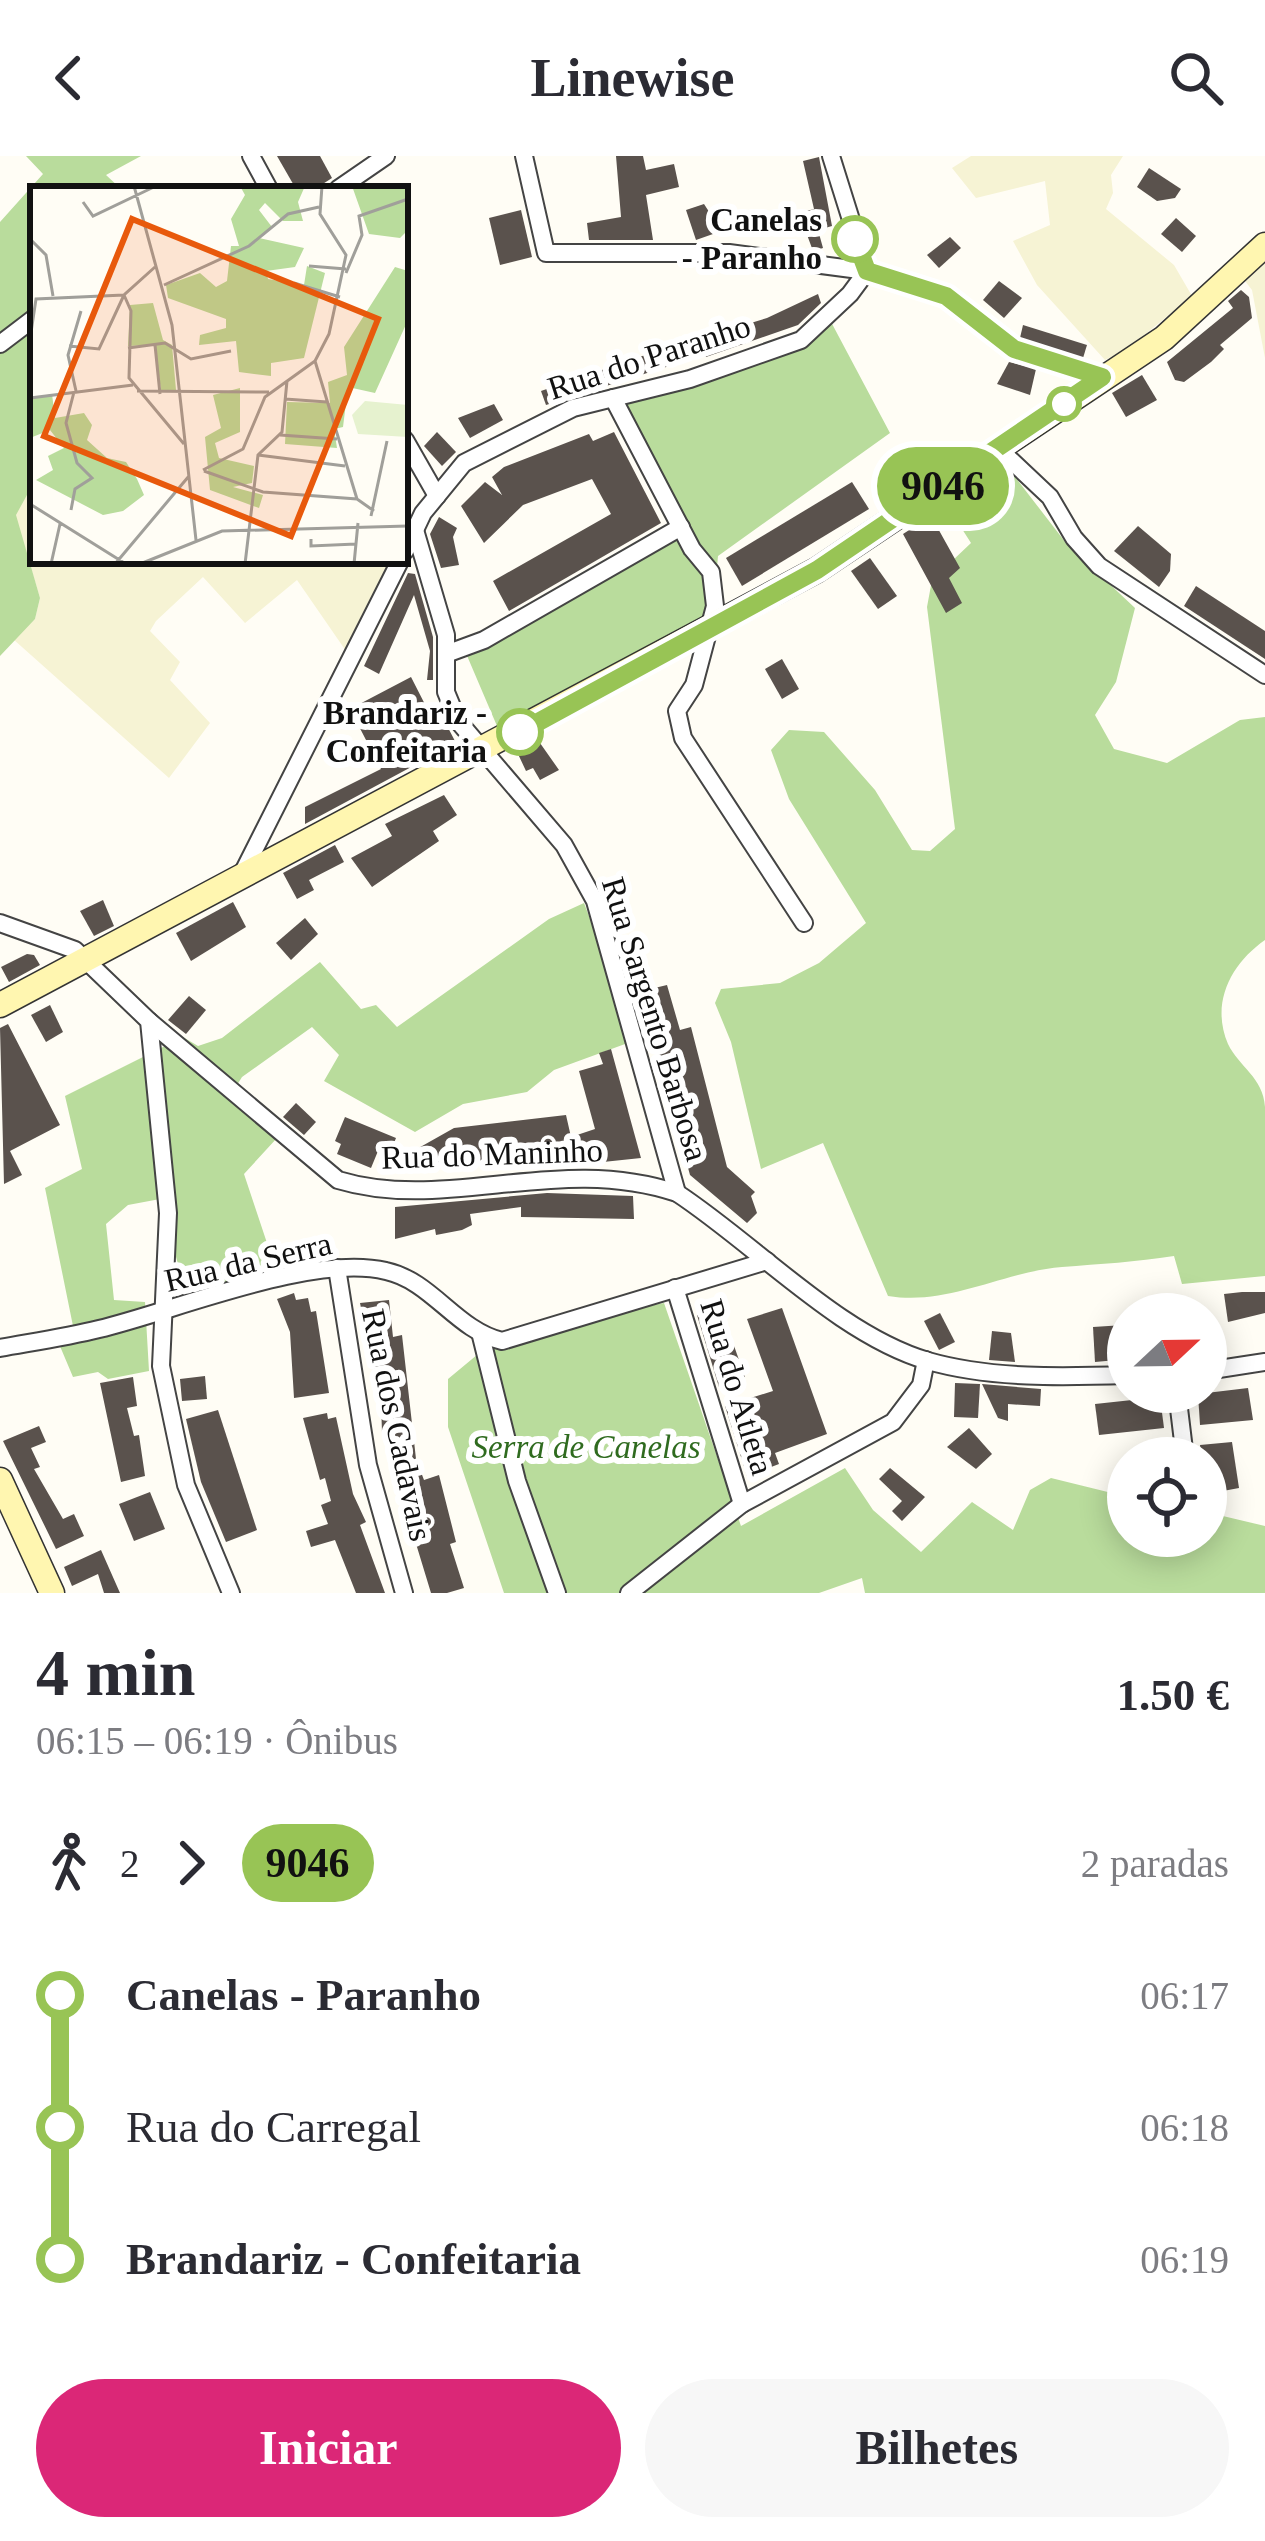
<!DOCTYPE html>
<html lang="pt">
<head>
<meta charset="utf-8">
<style>
  :root { --surface:#fff; --page:#f7f7f7; --text:#2b2b33; --muted:#7c7c81; --accent:#db2777 }
  body { margin:0; font-family:"Times New Roman",serif; background:var(--page); color:var(--text); height:100vh; display:flex; flex-direction:column; font-size:45px; white-space:nowrap }
  * { box-sizing:border-box; margin:0 }
  p { font-size:39px; color:var(--muted) }
  .icon { flex:none; width:66px; height:66px; fill:none; stroke:currentColor; stroke-width:2; stroke-linecap:round; stroke-linejoin:round }
  .map { position:relative; height:1437px; overflow:hidden }
  .side { display:flex; flex-direction:column; background:var(--surface); flex:1 }
  .side>* { flex:none }
  .badge { padding:0 24px; border-radius:39px; font-size:42px; line-height:78px }
  .needle { width:78px; rotate:68deg }
  .tools { position:absolute; left:1107px; top:1137px; display:grid; gap:24px }
  .tools a { display:grid; place-items:center; width:120px; height:120px; border-radius:50%; background:var(--surface); box-shadow:0 6px 30px #0003; font-size:60px }
  .map>.badge { position:absolute; translate:-50% -50%; box-shadow:0 0 0 6px #fff }
  .legs { display:flex; align-items:center; gap:18px; height:132px; padding:0 36px; font-size:39px }
  .legs p { margin-inline-start:auto }
  .head { display:flex; align-items:center; justify-content:space-between; height:204px; padding:0 36px }
  h1 { font-size:66px; font-weight:600; line-height:90px }
  .primary-button { display:flex; gap:24px; margin-top:auto; padding:24px 36px }
  .primary-button a { flex:1; height:138px; border-radius:72px; background:var(--accent); color:#fff; font-size:48px; font-weight:600; line-height:138px; text-align:center }
  .primary-button a+a { background:var(--page); color:var(--text) }
  ul { padding:0 36px; list-style:none }
  li { display:flex; align-items:center; gap:42px; height:132px; font-size:45px }
  li i { display:grid; place-items:center; width:18px; height:100%; margin:0 15px; background:currentColor }
  li i::after { content:''; width:30px; height:30px; margin:-15px; border:9px solid; border-radius:50%; background:var(--surface) }
  li p { margin-inline-start:auto }
  li:first-child i { background:linear-gradient(#0000 50%,currentColor 0) }
  li:last-child i { background:linear-gradient(currentColor 50%,#0000 0) }
  header { display:flex; justify-content:space-between; align-items:center; height:156px; padding:0 36px; background:var(--surface); font-size:54px; font-weight:600 }
  .map>svg:first-child { display:block }
  .farmland { fill:#f6f3d4 }
  .forest { fill:#b9dc9c }
  .building { fill:#5a524d }
  .lines { fill:none; stroke-linecap:round; stroke-linejoin:round }
  .street-casing { stroke:#444; stroke-width:20 }
  .secondary-casing { stroke:#333; stroke-width:27 }
  .street { stroke:#fff; stroke-width:16 }
  .secondary { stroke:#fff6b0; stroke-width:24 }
  .line-1-casing { stroke:#fff; stroke-width:27 }
  .line-1 { stroke:#98c455; stroke-width:18 }
  .stop-1-dot { fill:#fff; stroke:#98c455; stroke-width:6 }
  .labels { text-anchor:middle; dominant-baseline:central; stroke-width:12; stroke-linejoin:round; paint-order:stroke }
  .stop-label { font-size:33px; font-weight:bold; fill:#111; stroke:#fff; text-anchor:end }
  .street-label { font-size:33px; fill:#111; stroke:#fff }
  .park-label { font-size:33px; font-style:italic; fill:#2f6b1f; stroke:#fff }
  .inset-road { fill:none; stroke:#a09f9a; stroke-width:3 }
  .view { fill:#e8590c; fill-opacity:0.15; stroke:#e8590c; stroke-width:6 }
  .inset-edge { fill:none; stroke:#111; stroke-width:6 }
</style>
</head>
<body>
<header><svg class="icon" aria-label="back" viewBox="0 0 24 24"><path d="M15 5l-7 7 7 7"/></svg>Linewise<svg class="icon" aria-label="search" viewBox="0 0 24 24"><circle cx="10" cy="10" r="6"/><path d="M15 15l6 6"/></svg></header>
<div class="map">
<svg width="1265" height="1437" viewBox="0 0 1265 1437">
  <rect width="100%" height="100%" fill="#fffdf5"/>
  <g class="farmland">
    <path d="M971,0H1123L1111,19L1113,37L1106,53L1174,109L1192,140L1126,194L1105,204L1037,129L1013,85L1050,69L1045,25L976,42L952,12Z"/>
    <path d="M1265,96V202L1252,134L1242,121Z"/>
    <path d="M33,328V405H391L346,495L297,424L245,467L203,421L156,465L150,475L180,506L170,524L210,567L169,622L13,483L35,463L40,442L15,359Z"/>
  </g>
  <g class="forest">
    <path d="M26,0H141L106,19L121,33H33V328L16,359L40,442L35,463L0,500V66L43,18Z"/>
    <path d="M830,164L890,277L718,400L713,456L497,570L465,495L683,373L620,238L766,196Z"/>
    <path d="M1002,304L1066,387L1135,452L1116,526L1095,559L1114,593L1167,607L1240,564L1265,561V784C1232,807 1210,846 1228,888C1239,911 1263,921 1265,951C1265,1006 1265,1064 1265,1120L1182,1128L1174,1100C1136,1106 1100,1108 1062,1111C1002,1116 949,1150 888,1140L823,987L761,1013L731,886L715,847L721,833L780,827L819,807L866,767L789,643L771,594L789,574L824,576L875,634L912,694L930,695L955,673L927,451L932,424L971,387L941,340Z"/>
    <path d="M584,747L636,884L554,914L527,936L463,948L415,976L324,925L339,899L312,871L242,921L229,942L277,982L244,1018L275,1111L227,1131L186,1137L160,1043L128,1049L106,1068L114,1144L145,1146L149,1215L108,1223L98,1216L73,1221L54,1176L73,1170L45,1032L82,1013L65,940L183,881L198,890L222,882L320,806L361,853L376,849L397,871L549,763Z"/>
    <path d="M664,1147L741,1370L845,1312L873,1354L921,1396L972,1346L1013,1374L1030,1334L1051,1322L1128,1341V1380H1206V1356L1265,1370V1437H865L862,1422L819,1437H504L448,1271V1223L501,1179Z"/>
  </g>
  <g class="building">
    <path d="M277,0H320L332,22L315,33H296Z"/>
    <path d="M616,0H643L646,14L674,8L679,31L646,39L653,84H589L587,67L621,61Z"/>
    <path d="M819,1L832,70L818,74L823,92L813,95L799,57L814,53L803,5Z"/>
    <path d="M1149,12L1181,33L1175,42L1157,45L1137,31Z"/>
    <path d="M704,48L715,65L709,67L713,78L696,84L686,54Z"/>
    <path d="M521,54L532,101L500,109L489,62Z"/>
    <path d="M1176,62L1196,80L1182,96L1161,78Z"/>
    <path d="M950,81L961,92L939,112L927,99Z"/>
    <path d="M999,125L1022,142L1004,162L983,144Z"/>
    <path d="M1241,134L1249,141L1252,162L1220,189L1224,193L1211,206L1184,226L1175,224L1167,206L1233,152L1228,145Z"/>
    <path d="M818,138L821,147L798,169L706,201L701,182L767,162Z"/>
    <path d="M1023,169L1087,189L1083,202L1020,182Z"/>
    <path d="M680,187L685,205L546,249L541,235Z"/>
    <path d="M1009,206L1036,213L1030,239L997,228Z"/>
    <path d="M1142,219L1157,244L1126,261L1112,237Z"/>
    <path d="M494,248L503,264L470,282L458,262Z"/>
    <path d="M437,276L456,296L442,310L424,290Z"/>
    <path d="M614,276L661,367L509,455L493,425L611,358L592,323L523,349L484,387L461,350L485,326L502,339L492,321L504,311L589,278L593,285Z"/>
    <path d="M852,326L869,353L742,430L726,402Z"/>
    <path d="M931,360L960,412L949,422L962,447L946,457L903,378Z"/>
    <path d="M439,361L457,372L453,381L459,409L441,412L430,378Z"/>
    <path d="M1138,370L1171,398L1170,415L1159,431L1114,395Z"/>
    <path d="M870,402L897,440L878,453L851,415Z"/>
    <path d="M408,417L415,418L433,481V524H427L430,495L414,439L379,518L364,510Z"/>
    <path d="M1196,430L1265,475V503L1184,450Z"/>
    <path d="M782,503L799,533L782,543L765,513Z"/>
    <path d="M411,521L435,568L444,564L456,587L305,668V651L381,613L350,553Z"/>
    <path d="M540,587L559,614L540,624L533,612L526,615L518,598Z"/>
    <path d="M444,639L457,659L433,675L439,685L372,731L351,702L392,680L385,668Z"/>
    <path d="M335,689L344,706L309,724L314,734L297,743L283,717Z"/>
    <path d="M103,744L114,770L94,780L80,755Z"/>
    <path d="M233,746L246,771L191,805L176,777Z"/>
    <path d="M305,762L318,778L291,804L276,787Z"/>
    <path d="M27,798L34,799L40,809L9,826L1,811Z"/>
    <path d="M667,829L680,874L691,871L727,1011L755,1036L751,1040L757,1057L747,1067L690,1019L644,852L642,835Z"/>
    <path d="M189,840L206,854L186,878L168,864Z"/>
    <path d="M50,849L63,876L46,886L31,859Z"/>
    <path d="M8,868L60,969L10,995L22,1019L4,1028L0,872Z"/>
    <path d="M611,893L641,1002L603,1006L601,997L575,1002L573,993L416,1014L415,994L454,972L566,959L571,981L595,973L579,915L603,908L599,897Z"/>
    <path d="M296,947L316,966L304,979L283,961Z"/>
    <path d="M345,961L396,982L390,997L378,995L371,1012L337,998L341,988L335,985Z"/>
    <path d="M547,1037L633,1040L634,1063L521,1061V1051L470,1058L472,1069L462,1074L436,1079L435,1073L395,1083V1051Z"/>
    <path d="M1242,1136H1265V1157L1228,1166L1224,1138Z"/>
    <path d="M294,1137L296,1144L308,1142L311,1156L316,1155L329,1237L294,1242L290,1176L277,1143Z"/>
    <path d="M389,1144L393,1181L402,1179L416,1303L424,1324L439,1319L456,1386L450,1388L464,1432L447,1437H431L382,1276L381,1247L360,1147Z"/>
    <path d="M720,1150L745,1221L719,1231L697,1159Z"/>
    <path d="M782,1152L827,1278L775,1297L779,1308L747,1320L725,1250L773,1235L747,1163Z"/>
    <path d="M940,1157L955,1186L939,1194L924,1165Z"/>
    <path d="M1124,1169L1128,1203L1095,1206L1093,1171Z"/>
    <path d="M992,1175L1011,1177L1015,1206L989,1204Z"/>
    <path d="M205,1220L207,1243L182,1245L180,1223Z"/>
    <path d="M133,1221L137,1250L127,1252L134,1280L139,1279L145,1320L121,1326L100,1227Z"/>
    <path d="M955,1227L980,1228L978,1262L954,1261Z"/>
    <path d="M982,1228L1041,1233L1040,1250L1008,1248V1265L998,1262Z"/>
    <path d="M1248,1232L1253,1264L1200,1269L1198,1238Z"/>
    <path d="M1160,1241L1164,1272L1099,1279L1095,1248Z"/>
    <path d="M218,1254L257,1374L226,1386L201,1326L186,1263Z"/>
    <path d="M327,1257L328,1263L336,1261L353,1338L366,1366L360,1369L385,1437H356L335,1384L311,1391L306,1375L328,1368L321,1349L331,1345L325,1322L320,1324L303,1262Z"/>
    <path d="M39,1270L46,1286L31,1292L40,1311L34,1313L63,1363L74,1358L84,1380L56,1393L3,1285Z"/>
    <path d="M969,1272L992,1298L976,1313L947,1291Z"/>
    <path d="M1232,1286L1239,1332L1207,1338L1200,1289Z"/>
    <path d="M890,1312L925,1341L902,1365L892,1355L902,1345L879,1323Z"/>
    <path d="M150,1336L165,1373L134,1385L119,1348Z"/>
    <path d="M101,1394L120,1437H104L98,1418L72,1430L64,1411Z"/>
  </g>
  <g class="lines">
    <g class="street-casing">
      <g id="street">
        <path d="M251,0L269,33"/>
        <path d="M524,0L546,97H729L867,115L946,139L1014,193L1102,221"/>
        <path d="M831,0L867,115"/>
        <path d="M338,33L386,0"/>
        <path d="M0,188L33,163"/>
        <path d="M613,242L692,393L711,416L715,450L694,529L677,555L683,582L804,767"/>
        <path d="M405,284L437,340"/>
        <path d="M999,293L1050,341L1074,382L1099,410L1265,519"/>
        <path d="M415,374L446,479V536L458,565L564,689L595,745L677,1037"/>
        <path d="M405,395L423,357L464,307L573,252L690,223L801,184L850,138L867,115"/>
        <path d="M446,498L484,484L681,371"/>
        <path d="M242,718L400,405"/>
        <path d="M0,767L75,794L149,865L168,1057L161,1210L186,1329L231,1437"/>
        <path d="M149,865L338,1024C447,1057 558,997 677,1037C755,1088 839,1179 928,1205C991,1223 1063,1221 1128,1219"/>
        <path d="M337,1112L368,1309L404,1437"/>
        <path d="M675,1132L742,1348"/>
        <path d="M481,1180L517,1325L557,1437"/>
        <path d="M0,1192C33,1186 67,1181 99,1173C175,1155 312,1097 386,1115C432,1125 456,1174 502,1185L767,1105"/>
        <path d="M1206,1215L1265,1206"/>
        <path d="M1177,1236L1185,1302"/>
        <path d="M629,1437L742,1348L893,1266L921,1229L926,1204"/>
      </g>
    </g>
    <g class="secondary-casing">
      <g id="secondary">
        <path d="M0,849L817,414L1164,182L1265,89"/>
        <path d="M0,1324L52,1437"/>
      </g>
    </g>
    <use href="#street" class="street"/>
    <use href="#secondary" class="secondary"/>
  </g>
  <g class="lines">
    <g class="line-1-casing">
      <path id="line-1" d="M520,576L817,414L1102,221L1014,193L946,140L867,115L855,83"/>
    </g>
    <use href="#line-1" class="line-1"/>
  </g>
  <g class="stop-1-dot">
    <circle cx="855" cy="83" r="21"/>
    <circle cx="1064" cy="248" r="15"/>
    <circle cx="520" cy="576" r="21"/>
  </g>
  <g class="labels">
    <g class="stop-label">
      <text x="822" y="64">Canelas<tspan x="822" dy="38">- Paranho</tspan></text>
      <text x="487" y="557">Brandariz -<tspan x="487" dy="38">Confeitaria</tspan></text>
    </g>
    <g class="street-label">
      <text transform="translate(649 201) rotate(-18)">Rua do Paranho</text>
      <text transform="translate(655 863) rotate(73)">Rua Sargento Barbosa</text>
      <text transform="translate(492 998) rotate(-2)">Rua do Maninho</text>
      <text transform="translate(248 1106) rotate(-13)">Rua da Serra</text>
      <text transform="translate(737 1231) rotate(73)">Rua do Atleta</text>
      <text transform="translate(397 1269) rotate(78)">Rua dos Cadavais</text>
    </g>
    <g class="park-label">
      <text x="586" y="1291">Serra de Canelas</text>
    </g>
  </g>
  <g transform="translate(30 30)">
    <rect width="378" height="378" fill="#fffdf5"/>
    <path d="M210,0H275L268,16L273,35H253L235,17L229,24L242,41L229,52L274,62L265,81L236,85L238,93L274,99L277,80L295,87L274,172L241,177V190L209,186L206,155L169,159L170,149L196,142V133L138,112L136,99L170,87L186,101L197,95L201,60H209L201,33L215,9ZM322,0H378V44L370,52L339,48ZM365,81L378,85V134L345,207L318,201L313,241L304,243L307,262L255,258L257,216L300,217L298,196L317,189L314,161ZM123,117L133,154L142,159L146,204L131,205L125,159L98,160L100,119ZM210,202V246L185,257L189,272L224,280L222,297L203,301L233,309L229,322L180,304L175,251L191,242L183,209ZM22,208L25,232L54,227L62,239L57,254L77,272L96,276L107,293L114,309L93,325L73,329L6,294L23,284L18,270L34,262L20,244L0,252L2,212Z" fill="#b9dc9c"/>
    <path d="M335,215L378,219V251L328,248L322,229Z" fill="#e6f2cf"/>
    <path class="inset-road" d="M104,0L142,139L166,354M53,16L63,30L126,0M0,53L16,69L23,110M279,80L316,83M316,87L332,49L329,30L378,13M264,97L310,111M134,99L219,60L258,28L289,21M94,109L101,125L99,192L154,258M0,153L6,113L94,109M125,159L130,208M39,160L69,163L94,109L125,81M98,162L135,157L161,173L201,165M285,175L327,313M46,205L38,169L51,125M107,205L239,206M0,212L103,199M255,213L297,216M250,249L307,253M228,269L315,280M173,284L213,263L235,211L285,175L299,148L316,69L290,28L292,0M174,285L233,306L327,313L344,325M0,318L96,378M41,324L45,303L62,292L47,277L36,237L44,206M341,330L357,255M281,353V360L326,358M21,378L30,338M85,378L159,290M110,378L192,345L378,340M215,378L228,269L252,246L257,195M324,378L328,337"/>
    <path class="view" d="M102,33L348,133L261,350L14,250Z"/>
    <rect width="378" height="378" class="inset-edge"/>
  </g>
</svg>
<div class="tools">
<a><svg class="needle" viewBox="-14 -14 28 28"><path d="M0-13l5 13h-10z" fill="#e53935"/><path d="M0 13l5-13h-10z" fill="#7c7c81"/></svg></a>
<a><svg class="icon" aria-label="locate" viewBox="0 0 24 24"><circle cx="12" cy="12" r="6"/><path d="M12 2v4M12 18v4M2 12h4M18 12h4"/></svg></a>
</div>
<b class="badge" style="left:943px;top:330px;background:#98c455;color:#111">9046</b>
</div>
<section class="side">
<div class="head"><div><h1>4 min</h1><p>06:15 – 06:19 · Ônibus</p></div><b>1.50 €</b></div>
<div class="legs"><svg class="icon" aria-label="walk" viewBox="0 0 24 24"><circle cx="13" cy="4" r="2"/><path d="M13 8l-2 6 4 7M11 14l-3 7M7 12l3-4h3l4 4"/></svg>2<svg class="icon" aria-label="forward" viewBox="0 0 24 24"><path d="M9 5l7 7-7 7"/></svg><b class="badge" style="background:#98c455;color:#111">9046</b><p>2 paradas</p></div>
<ul>
<li><i style="color:#98c455"></i><b>Canelas - Paranho</b><p>06:17</p></li>
<li><i style="color:#98c455"></i><span>Rua do Carregal</span><p>06:18</p></li>
<li><i style="color:#98c455"></i><b>Brandariz - Confeitaria</b><p>06:19</p></li>
</ul>
<div class="primary-button"><a>Iniciar</a><a>Bilhetes</a></div>
</section>
</body>
</html>
